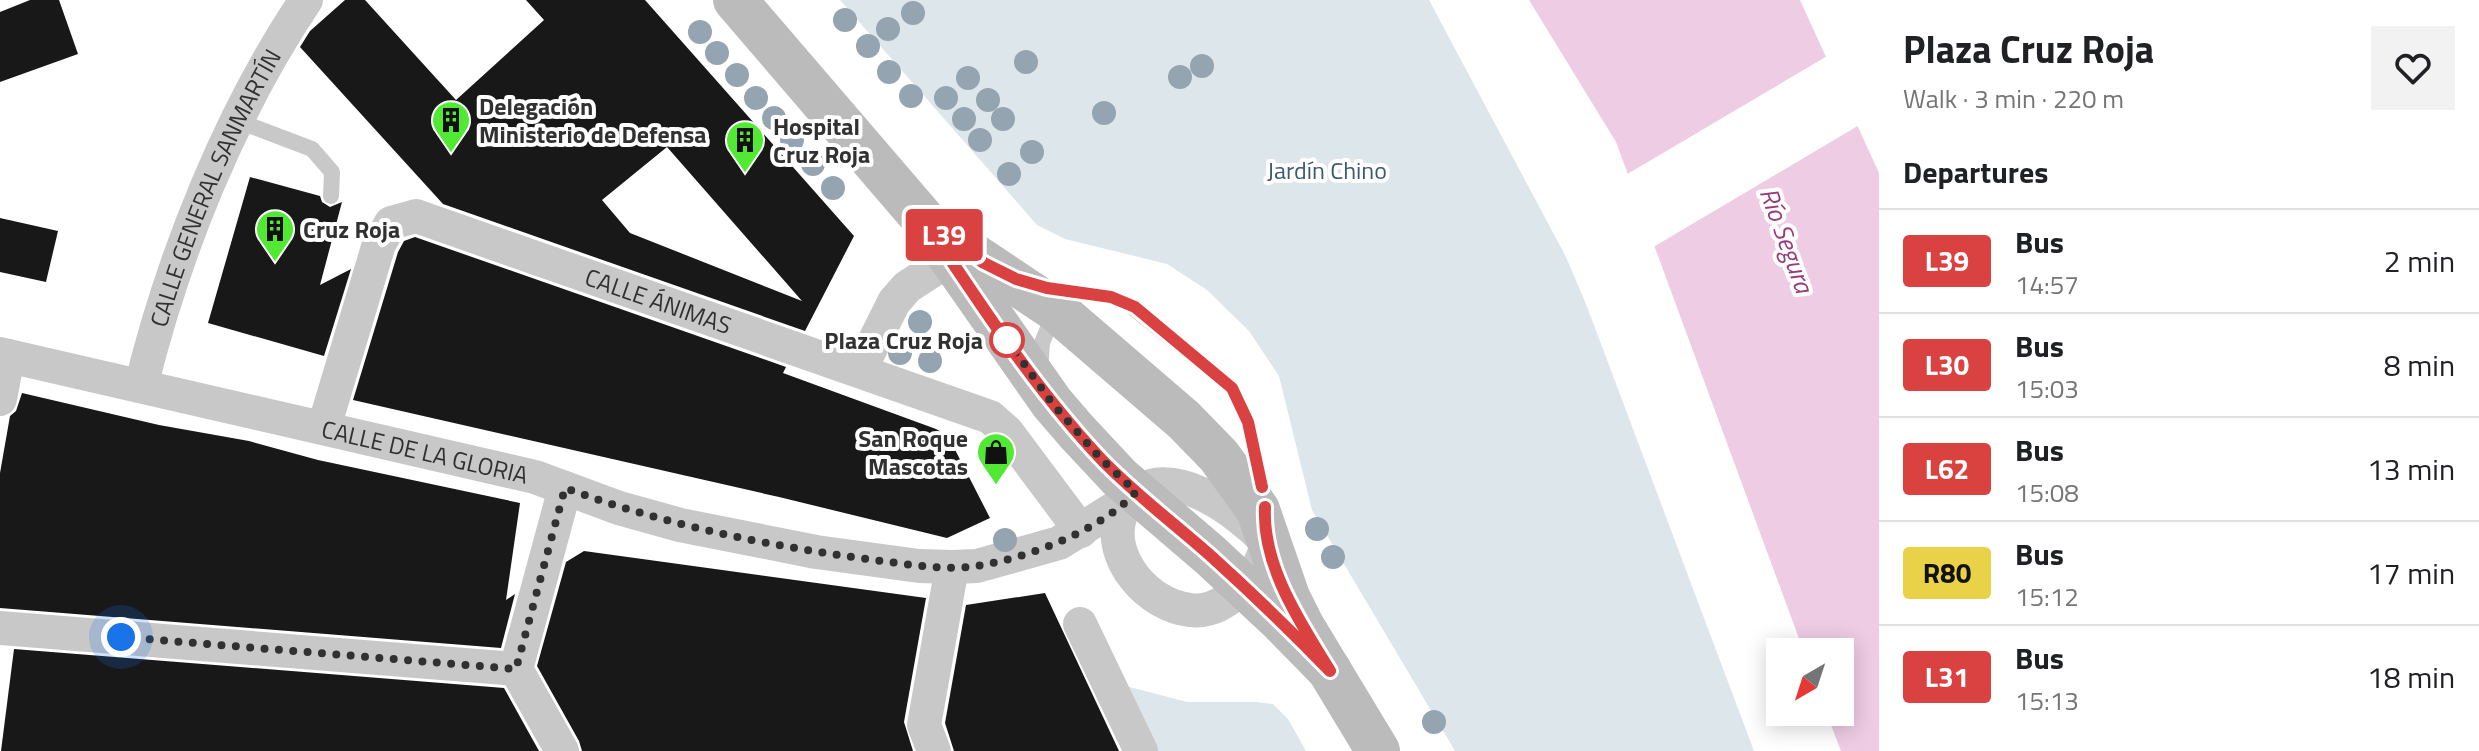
<!DOCTYPE html>
<html lang="en">
<head>
<meta charset="utf-8">
<style>
  :root { --surface:#fff; --page:#f2f2f2; --text:#202124; --muted:#757577; --line:#e0e0e0 }
  body { margin:0; font-family:"Titillium Web",sans-serif; background:var(--page); color:var(--text); height:100vh; display:flex; flex-direction:column; font-size:30px; white-space:nowrap }
  * { box-sizing:border-box; margin:0 }
  p { font-size:26px; color:var(--muted) }
  .icon { flex:none; width:44px; height:44px; fill:none; stroke:currentColor; stroke-width:2; stroke-linecap:round; stroke-linejoin:round }
  .map { position:relative; flex:1; overflow:hidden }
  .sheet { display:flex; flex-direction:column; background:var(--surface); width:600px }
  .sheet>* { flex:none }
  .badge { padding:0 16px; border-radius:6px; font-size:28px; line-height:52px }
  .needle { width:52px; rotate:219deg }
  .fabs { position:absolute; left:1766px; top:638px; display:grid; gap:16px }
  .fabs a { display:grid; place-items:center; width:88px; height:88px; border-radius:0px; background:var(--surface); box-shadow:0 4px 20px #0003; font-size:40px }
  .you { position:absolute; width:40px; height:40px; margin:-20px; border:6px solid #fff; border-radius:50%; background:#1a73e8; box-shadow:0 0 0 12px #1a73e833 }
  .map>.badge { position:absolute; translate:-50% -50%; box-shadow:0 0 0 4px #fff }
  h2 { padding:0 24px; font-size:30px; line-height:72px }
  .round { display:grid; place-items:center; flex:none; width:84px; height:84px; border-radius:0px; background:var(--page) }
  .headline { display:flex; align-items:center; justify-content:space-between; height:136px; padding:0 24px }
  h1 { font-size:38px; font-weight:700; line-height:60px }
  ul { padding:0; list-style:none }
  li { display:flex; align-items:center; gap:24px; height:104px; padding:0 24px; border-top:2px solid var(--line) }
  li div { flex:1 }
  li b { display:block; font-size:30px }
  li em { font-style:normal }
  li .badge { min-width:88px; font-weight:700; text-align:center }
  main { display:flex; flex:1; min-height:0 }
  .map>svg:first-child { display:block }
  .green { fill:#dde6eb }
  .water { fill:#eecce4 }
  .pier { fill:#fff }
  .building { fill:#181818; fill-rule:evenodd }
  .lines { fill:none; stroke-linecap:round; stroke-linejoin:round }
  .lane { stroke:#c8c8c8; stroke-width:16 }
  .street { stroke:#c8c8c8; stroke-width:34 }
  .secondary { stroke:#bbb; stroke-width:44 }
  .tree { fill:#94a4b0 }
  .line-casing { stroke:#fff; stroke-width:18 }
  .line { stroke:#da4241; stroke-width:12 }
  .walk { stroke:#313131; stroke-width:8; stroke-dasharray:0 14.4 }
  .stop-dot { fill:#fff; stroke:#da4241; stroke-width:4 }
  .labels { text-anchor:middle; dominant-baseline:central; stroke-width:8; stroke-linejoin:round; paint-order:stroke }
  .poi-label { font-size:24px; font-weight:bold; fill:#313131; stroke:#fff; text-anchor:start }
  .park-label { font-size:24px; fill:#3d596f; stroke:#fff }
  .street-label { font-size:24px; fill:#313131; stroke:#fff }
  .stop-label { font-size:24px; font-weight:bold; fill:#313131; stroke:#fff; text-anchor:end }
  .water-label { font-size:26px; font-style:italic; fill:#963c7b; stroke:#fff }
</style>
</head>
<body>
<main>
<div class="map">
<svg width="1879" height="751" viewBox="0 0 1879 751">
  <rect width="100%" height="100%" fill="#fff"/>
  <g class="green">
    <path d="M840,0H1429L1566,257L1586,304L1754,751H1455L1312,510L1279,376L1249,331L1207,290L1167,264L1065,239L1037,225Z"/>
    <path d="M1122,685L1187,702H1256L1273,704L1288,719L1306,751H1156Z"/>
  </g>
  <path class="water" d="M1529,0H1800L1879,173V751H1841L1826,712H1840V652H1804L1616,142Z"/>
  <path class="pier" d="M1829,55L1861,124L1650,249L1624,176Z"/>
  <g class="building">
    <path d="M30,0H59L78,54L0,82V12Z"/>
    <path d="M345,0H365L456,100L544,20L526,0H645L854,236L805,331L443,204L300,47L310,31ZM667,147L802,301L630,233L602,200Z"/>
    <path d="M250,177L320,196L322,202L330,207L342,202L320,285L351,269L324,356L208,323Z"/>
    <path d="M0,218L58,231L46,282L0,272Z"/>
    <path d="M415,237L786,367L783,373L936,429L948,436L990,518L947,538L779,497L353,400L398,252L404,241Z"/>
    <path d="M22,393L159,425L249,441L318,460L520,503L506,600L515,594L501,648L0,608V473L10,416L16,411Z"/>
    <path d="M584,551L926,598L904,722L913,751H582L579,741L537,666L566,562Z"/>
    <path d="M1045,593L1119,751H954L945,723L966,605Z"/>
    <path d="M14,649L504,688L539,751H1Z"/>
  </g>
  <g class="lines">
    <g class="lane">
      <path d="M238,121L312,149L332,172L331,196"/>
      <path d="M1049,288L1111,297L1126,302L1232,388L1248,422L1264,496"/>
      <path d="M1040,371L1042,343L1054,313"/>
    </g>
    <g class="street">
      <path id="s1" d="M0,354L535,477L619,508L680,525L816,552L919,566L952,567L977,566L1059,543L1128,500C1167,457 1238,512 1267,542C1264,560 1256,572 1244,585C1230,600 1212,613 1190,610C1149,606 1107,559 1120,517C1122,511 1126,506 1128,500"/>
      <path d="M860,370L894,302L907,287L950,259"/>
      <path id="s2" d="M141,386C174,253 230,113 306,0"/>
      <path d="M0,399L8,356"/>
      <path id="s3" d="M324,427L379,244L391,223L416,216L990,417L1007,432L1081,531"/>
      <path d="M1080,624L1141,751"/>
      <path d="M0,628L516,669"/>
      <path d="M562,751L516,669L565,488"/>
      <path d="M934,751L924,725L952,567"/>
    </g>
    <g class="secondary">
      <path d="M735,0L924,220L1052,403L1077,432L1120,478L1210,555L1282,622L1330,671"/>
      <path d="M945,236L1056,310L1184,420L1219,456L1258,510L1288,597L1303,627L1378,751"/>
    </g>
  </g>
  <g class="tree">
    <circle cx="913" cy="13" r="12"/>
    <circle cx="845" cy="20" r="12"/>
    <circle cx="888" cy="29" r="12"/>
    <circle cx="700" cy="32" r="12"/>
    <circle cx="868" cy="46" r="12"/>
    <circle cx="717" cy="53" r="12"/>
    <circle cx="1026" cy="62" r="12"/>
    <circle cx="1202" cy="66" r="12"/>
    <circle cx="889" cy="72" r="12"/>
    <circle cx="737" cy="75" r="12"/>
    <circle cx="1180" cy="77" r="12"/>
    <circle cx="968" cy="78" r="12"/>
    <circle cx="911" cy="96" r="12"/>
    <circle cx="756" cy="98" r="12"/>
    <circle cx="946" cy="98" r="12"/>
    <circle cx="988" cy="100" r="12"/>
    <circle cx="1104" cy="113" r="12"/>
    <circle cx="774" cy="118" r="12"/>
    <circle cx="964" cy="119" r="12"/>
    <circle cx="1003" cy="119" r="12"/>
    <circle cx="792" cy="140" r="12"/>
    <circle cx="980" cy="140" r="12"/>
    <circle cx="1032" cy="152" r="12"/>
    <circle cx="813" cy="164" r="12"/>
    <circle cx="1009" cy="174" r="12"/>
    <circle cx="833" cy="188" r="12"/>
    <circle cx="920" cy="322" r="12"/>
    <circle cx="900" cy="353" r="12"/>
    <circle cx="930" cy="361" r="12"/>
    <circle cx="1317" cy="529" r="12"/>
    <circle cx="1005" cy="540" r="12"/>
    <circle cx="1333" cy="557" r="12"/>
    <circle cx="1434" cy="722" r="12"/>
  </g>
  <g class="lines">
    <g class="line-casing">
      <path id="line" d="M1262,487L1248,422L1232,388L1135,307L1111,297L1047,288L1016,279L984,263L924,220C979,302 1034,388 1102,460C1136,495 1175,524 1212,557C1253,594 1292,632 1330,671C1300,622 1262,566 1265,507"/>
    </g>
    <use href="#line" class="line"/>
    <path class="walk" d="M121,637L516,669L565,488C665,525 768,546 874,560C907,564 943,571 977,566C1028,558 1100,531 1136,492L1101,459L1052,403L1007,340"/>
  </g>
  <defs>
    <g id="building-pin" transform="scale(2)"><path d="M0 17L-7.5 6A9.5 9.5 0 1 1 7.5 6Z" fill="#51e933" stroke="#fff"/><path d="M-4-6H4V6H1V3H-1V6H-4ZM-2.5-4.3h1.7v1.8h-1.7ZM.8-4.3h1.7v1.8H.8ZM-2.5-1h1.7V.8h-1.7ZM.8-1h1.7V.8H.8Z" fill="#111"/></g>
    <g id="shop-pin" transform="scale(2)"><path d="M0 17L-7.5 6A9.5 9.5 0 1 1 7.5 6Z" fill="#51e933" stroke="#fff"/><path d="M-5-2.5h2.3a2.7 3.5 0 0 1 5.4 0H5L5.5 6h-11ZM-1.5-2.5h3a1.5 2.3 0 0 0-3 0Z" fill="#111"/></g>
  </defs>
  <g fill-rule="evenodd">
    <use href="#building-pin" x="451" y="120"/>
    <use href="#building-pin" x="745" y="140"/>
    <use href="#building-pin" x="275" y="229"/>
    <use href="#shop-pin" x="996" y="452"/>
  </g>
  <circle class="stop-dot" cx="1007" cy="340" r="16"/>
  <g class="labels">
    <g class="poi-label">
      <text x="479" y="106">Delegación<tspan x="479" dy="28">Ministerio de Defensa</tspan></text>
      <text x="773" y="126">Hospital<tspan x="773" dy="28">Cruz Roja</tspan></text>
      <text x="303" y="229">Cruz Roja</text>
      <text x="968" y="438" text-anchor="end">San Roque<tspan x="968" dy="28">Mascotas</tspan></text>
    </g>
    <g class="park-label">
      <text x="1327" y="170">Jardín Chino</text>
    </g>
    <g class="street-label">
      <text stroke="none"><textPath href="#s2" startOffset="212">CALLE GENERAL SANMARTÍN</textPath></text>
      <text stroke="none"><textPath href="#s3" startOffset="498">CALLE ÁNIMAS</textPath></text>
      <text stroke="none"><textPath href="#s1" startOffset="436">CALLE DE LA GLORIA</textPath></text>
    </g>
    <g class="stop-label">
      <text x="983" y="340">Plaza Cruz Roja</text>
    </g>
    <g class="water-label">
      <text transform="translate(1787 240) rotate(70)">Río Segura</text>
    </g>
  </g>
</svg>
<div class="fabs">
<a><svg class="needle" viewBox="-14 -14 28 28"><path d="M0-13l5 13h-10z" fill="#e53935"/><path d="M0 13l5-13h-10z" fill="#757577"/></svg></a>
</div>
<div class="you" style="left:121px;top:637px"></div>
<b class="badge" style="left:944px;top:235px;background:#da4241;color:#fff">L39</b>
</div>
<section class="sheet">
<div class="headline"><div><h1>Plaza Cruz Roja</h1><p>Walk · 3 min · 220 m</p></div><a class="round"><svg class="icon" aria-label="heart" viewBox="0 0 24 24"><path d="M12 20l-8-8c-3-5 5-10 8-4 3-6 11-1 8 4z"/></svg></a></div>
<h2>Departures</h2>
<ul>
<li><span class="badge" style="background:#da4241;color:#fff">L39</span><div><b>Bus</b><p>14:57</p></div><em>2 min</em></li>
<li><span class="badge" style="background:#da4241;color:#fff">L30</span><div><b>Bus</b><p>15:03</p></div><em>8 min</em></li>
<li><span class="badge" style="background:#da4240;color:#fff">L62</span><div><b>Bus</b><p>15:08</p></div><em>13 min</em></li>
<li><span class="badge" style="background:#e9d247;color:#111">R80</span><div><b>Bus</b><p>15:12</p></div><em>17 min</em></li>
<li><span class="badge" style="background:#da4241;color:#fff">L31</span><div><b>Bus</b><p>15:13</p></div><em>18 min</em></li>
</ul>
</section>
</main>
</body>
</html>
